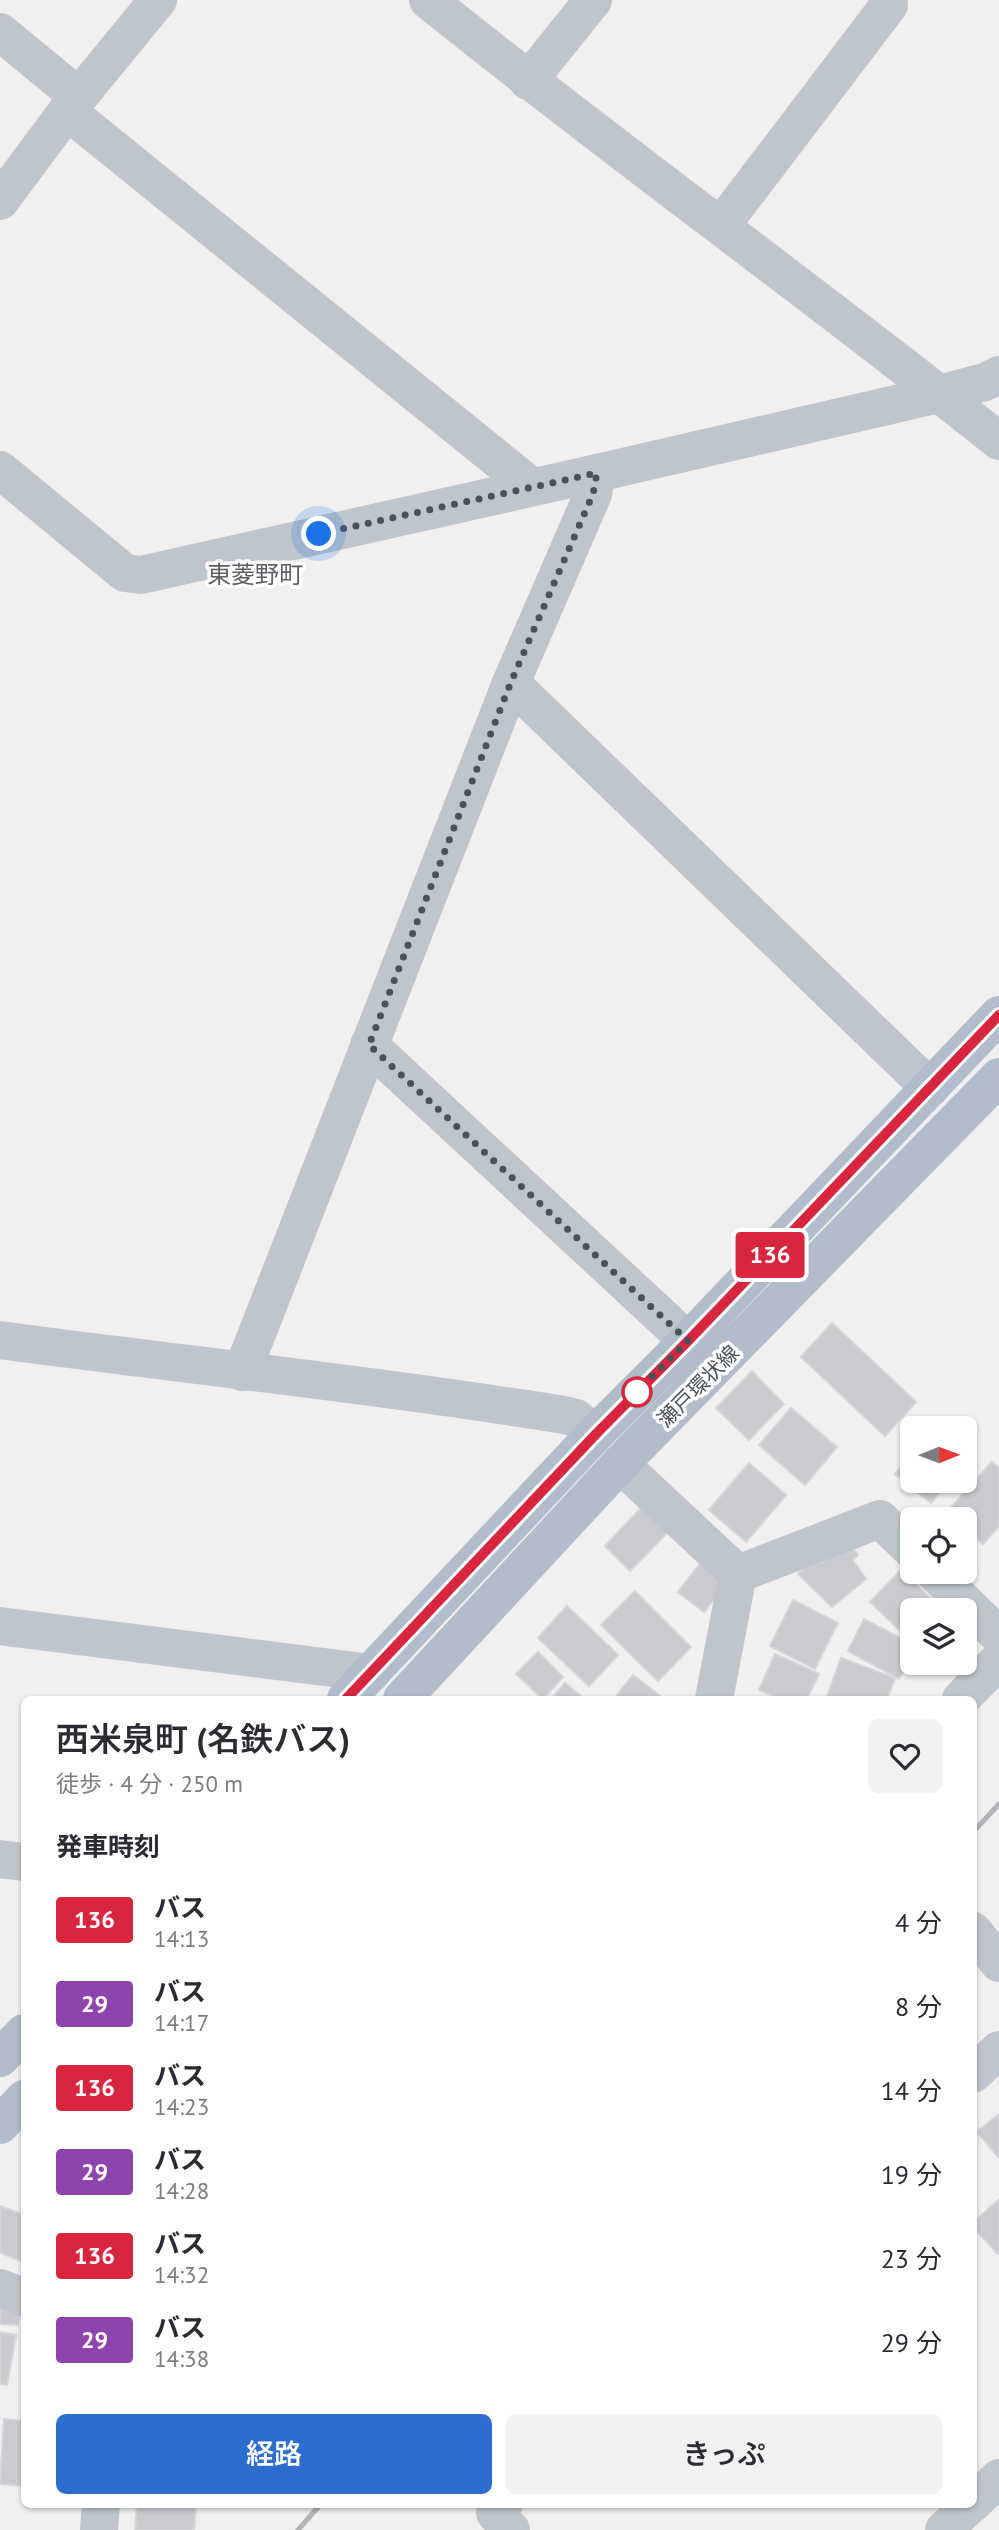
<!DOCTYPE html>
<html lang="ja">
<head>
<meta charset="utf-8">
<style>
  :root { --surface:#fff; --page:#f2f2f3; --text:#2b2b33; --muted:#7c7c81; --accent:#2c6dcd }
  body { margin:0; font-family:"PT Sans","Noto Sans JP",sans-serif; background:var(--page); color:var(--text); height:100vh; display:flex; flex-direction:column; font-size:26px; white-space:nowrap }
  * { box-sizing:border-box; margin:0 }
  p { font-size:23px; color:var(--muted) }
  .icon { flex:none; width:38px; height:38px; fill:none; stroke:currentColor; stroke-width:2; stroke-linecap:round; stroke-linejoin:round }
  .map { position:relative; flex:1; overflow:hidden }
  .panel { position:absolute; left:21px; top:1696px; width:956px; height:812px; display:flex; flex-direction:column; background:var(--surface); border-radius:10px; box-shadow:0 2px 5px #0004 }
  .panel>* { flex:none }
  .badge { padding:0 14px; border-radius:5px; font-size:24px; line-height:46px }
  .needle { width:46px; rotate:89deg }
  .tools { position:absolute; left:900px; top:1416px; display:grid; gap:14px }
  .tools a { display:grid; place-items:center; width:77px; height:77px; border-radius:10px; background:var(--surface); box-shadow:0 2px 5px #0004; font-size:35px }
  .you { position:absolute; width:35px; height:35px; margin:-18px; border:5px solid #fff; border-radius:50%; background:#1a73e8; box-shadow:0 0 0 10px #1a73e833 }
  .map>.badge { position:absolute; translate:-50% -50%; box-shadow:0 0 0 4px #fff }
  h2 { padding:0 35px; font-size:26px; line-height:63px }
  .round { display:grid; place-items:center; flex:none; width:74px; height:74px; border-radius:10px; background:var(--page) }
  .overview { display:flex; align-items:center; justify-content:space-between; height:119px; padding:0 35px }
  h1 { font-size:33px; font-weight:600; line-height:52px }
  .primary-button { display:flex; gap:14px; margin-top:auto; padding:14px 35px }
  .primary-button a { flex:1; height:80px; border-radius:10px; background:var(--accent); color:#fff; font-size:28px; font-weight:600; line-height:80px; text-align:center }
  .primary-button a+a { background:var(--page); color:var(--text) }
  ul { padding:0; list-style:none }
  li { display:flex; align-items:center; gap:21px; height:84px; padding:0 35px }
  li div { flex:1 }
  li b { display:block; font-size:26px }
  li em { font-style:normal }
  li .badge { min-width:77px; font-weight:700; text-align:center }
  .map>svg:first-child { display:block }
  .building { fill:#c9cbd1; stroke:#d3d5d9; stroke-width:2 }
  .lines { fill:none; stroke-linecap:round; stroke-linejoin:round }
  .minor { stroke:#bfc5cc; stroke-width:38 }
  .tertiary { stroke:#bfc5cc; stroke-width:38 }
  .primary { stroke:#b1bdca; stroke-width:38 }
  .rail { stroke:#b1b4b8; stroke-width:5 }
  .line-casing { stroke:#fff; stroke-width:16 }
  .line { stroke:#d7263d; stroke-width:10 }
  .walk { stroke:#49515a; stroke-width:7; stroke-dasharray:0 12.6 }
  .stop-dot { fill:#fff; stroke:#d7263d; stroke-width:3.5 }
  .labels { text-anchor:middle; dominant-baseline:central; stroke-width:7; stroke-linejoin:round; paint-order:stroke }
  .street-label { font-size:21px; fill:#49515a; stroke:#fff }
  .quarter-label { font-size:24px; fill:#5c5f63; stroke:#fff }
</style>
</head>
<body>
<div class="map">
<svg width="999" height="2530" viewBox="0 0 999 2530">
  <rect width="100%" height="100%" fill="#f1efef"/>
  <g class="building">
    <path d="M832,1323L916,1402L885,1436L801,1357Z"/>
    <path d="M752,1371L784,1404L749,1440L716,1408Z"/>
    <path d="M791,1408L837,1447L805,1485L759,1445Z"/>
    <path d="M912,1454V1480H949L931,1503L895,1474Z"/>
    <path d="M992,1462L999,1468V1526L983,1544L964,1527V1519H955L947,1512Z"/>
    <path d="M749,1463L786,1495L746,1542L709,1510Z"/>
    <path d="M643,1506L669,1531L630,1571L605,1546Z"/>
    <path d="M846,1540L858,1555L853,1560L866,1579L832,1607L798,1574L812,1559L821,1563Z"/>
    <path d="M702,1561L728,1581L704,1612L678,1592Z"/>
    <path d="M901,1570L943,1610H912V1642L870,1602Z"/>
    <path d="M635,1591L691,1647L658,1681L601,1625Z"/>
    <path d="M793,1600L838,1623L815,1669L770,1646Z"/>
    <path d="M567,1606L618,1655L589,1686L538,1638Z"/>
    <path d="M864,1619L912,1644V1655L899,1679L848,1651Z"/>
    <path d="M538,1652L563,1677L543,1699L516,1674Z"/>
    <path d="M775,1654L819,1674L807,1699H781L759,1690Z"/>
    <path d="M841,1658L895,1678L887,1699H826Z"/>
    <path d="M633,1675L664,1699H614Z"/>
    <path d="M565,1683L585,1699H551Z"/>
    <path d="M999,2114V2158L977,2132Z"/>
    <path d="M999,2199V2254H998L973,2227V2223Z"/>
    <path d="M0,2206L24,2215V2262L0,2253Z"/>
    <path d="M0,2294L21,2296L18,2325L0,2324Z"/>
    <path d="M0,2332L16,2335L7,2385L0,2384Z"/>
    <path d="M4,2419L24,2421V2486L0,2484Z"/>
    <path d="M137,2504L196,2506L194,2530H135Z"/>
  </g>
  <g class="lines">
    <g class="minor">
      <path d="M0,32L79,97"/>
      <path d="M528,81L593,0"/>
      <path d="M67,111L532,487"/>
      <path d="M0,201L67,111L158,0"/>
      <path d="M721,226L889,5"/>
      <path d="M0,470L125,573L141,575L597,473L939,394L985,382L999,375"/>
      <path d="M511,683L930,1088"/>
      <path d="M369,1045L688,1341"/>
      <path d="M0,1340C188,1365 377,1385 564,1415L576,1418L595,1434"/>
      <path d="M242,1372L511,683L593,494L597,473"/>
      <path d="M620,1464L738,1574"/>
      <path d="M934,1572L999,1636"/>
      <path d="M0,1626L371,1673"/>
      <path d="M714,1699L738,1574L880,1519L912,1550"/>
      <path d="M0,1859L24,1862"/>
      <path d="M973,2074L999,2050"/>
      <path d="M0,2288L24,2297"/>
      <path d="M973,2503L999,2478"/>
      <path d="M504,2504L495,2513L511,2530"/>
      <path d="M99,2530L101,2504"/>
      <path d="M944,2530L971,2504"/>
    </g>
    <g class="tertiary">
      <path d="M428,0C615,151 811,291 999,441"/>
      <path d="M961,1699L999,1660"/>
      <path d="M973,1931L999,1963"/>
    </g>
    <g class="primary">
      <path d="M346,1699L595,1434L688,1341L999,1015"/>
      <path d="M402,1699L620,1464L999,1077"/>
      <path d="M0,2058L24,2033"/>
      <path d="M0,2125L24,2099"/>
    </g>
    <g class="rail">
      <path d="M973,1832L999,1804"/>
      <path d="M298,2530L321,2504"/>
    </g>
  </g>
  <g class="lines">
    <g class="line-casing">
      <path id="line" d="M346,1699L596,1434L688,1341L999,1015"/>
    </g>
    <use href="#line" class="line"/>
    <path class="walk" d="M319,534L597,473L593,494L511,682L369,1045L688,1341L632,1396L637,1392"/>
  </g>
  <circle class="stop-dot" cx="637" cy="1392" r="14"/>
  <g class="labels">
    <g class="street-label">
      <text transform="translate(698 1386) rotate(-45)">瀬戸環状線</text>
    </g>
    <g class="quarter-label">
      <text x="255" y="574">東菱野町</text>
    </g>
  </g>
</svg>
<div class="tools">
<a><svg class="needle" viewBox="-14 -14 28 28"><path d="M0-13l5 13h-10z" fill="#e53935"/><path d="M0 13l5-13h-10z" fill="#7c7c81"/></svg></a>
<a><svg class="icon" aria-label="locate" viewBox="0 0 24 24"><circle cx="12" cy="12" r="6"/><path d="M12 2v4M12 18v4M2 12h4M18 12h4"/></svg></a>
<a><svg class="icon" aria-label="layers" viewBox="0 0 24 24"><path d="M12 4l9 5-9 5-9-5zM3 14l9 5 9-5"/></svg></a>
</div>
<div class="you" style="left:319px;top:534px"></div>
<b class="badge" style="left:770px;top:1255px;background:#d7263d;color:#fff">136</b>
<section class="panel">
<div class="overview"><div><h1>西米泉町 (名鉄バス)</h1><p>徒歩 · 4 分 · 250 m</p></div><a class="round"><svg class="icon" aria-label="heart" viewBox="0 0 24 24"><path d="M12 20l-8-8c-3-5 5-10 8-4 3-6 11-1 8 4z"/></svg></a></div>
<h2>発車時刻</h2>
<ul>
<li><span class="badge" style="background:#d7263d;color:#fff">136</span><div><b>バス</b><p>14:13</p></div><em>4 分</em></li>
<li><span class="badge" style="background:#8e44ad;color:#fff">29</span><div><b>バス</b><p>14:17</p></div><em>8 分</em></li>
<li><span class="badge" style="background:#d7263d;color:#fff">136</span><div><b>バス</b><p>14:23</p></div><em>14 分</em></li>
<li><span class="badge" style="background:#8e44ad;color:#fff">29</span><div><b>バス</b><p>14:28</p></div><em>19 分</em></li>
<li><span class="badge" style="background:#d7263d;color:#fff">136</span><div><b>バス</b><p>14:32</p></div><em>23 分</em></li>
<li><span class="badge" style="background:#8e44ad;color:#fff">29</span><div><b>バス</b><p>14:38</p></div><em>29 分</em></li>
</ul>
<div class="primary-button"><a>経路</a><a>きっぷ</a></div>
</section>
</div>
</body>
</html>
